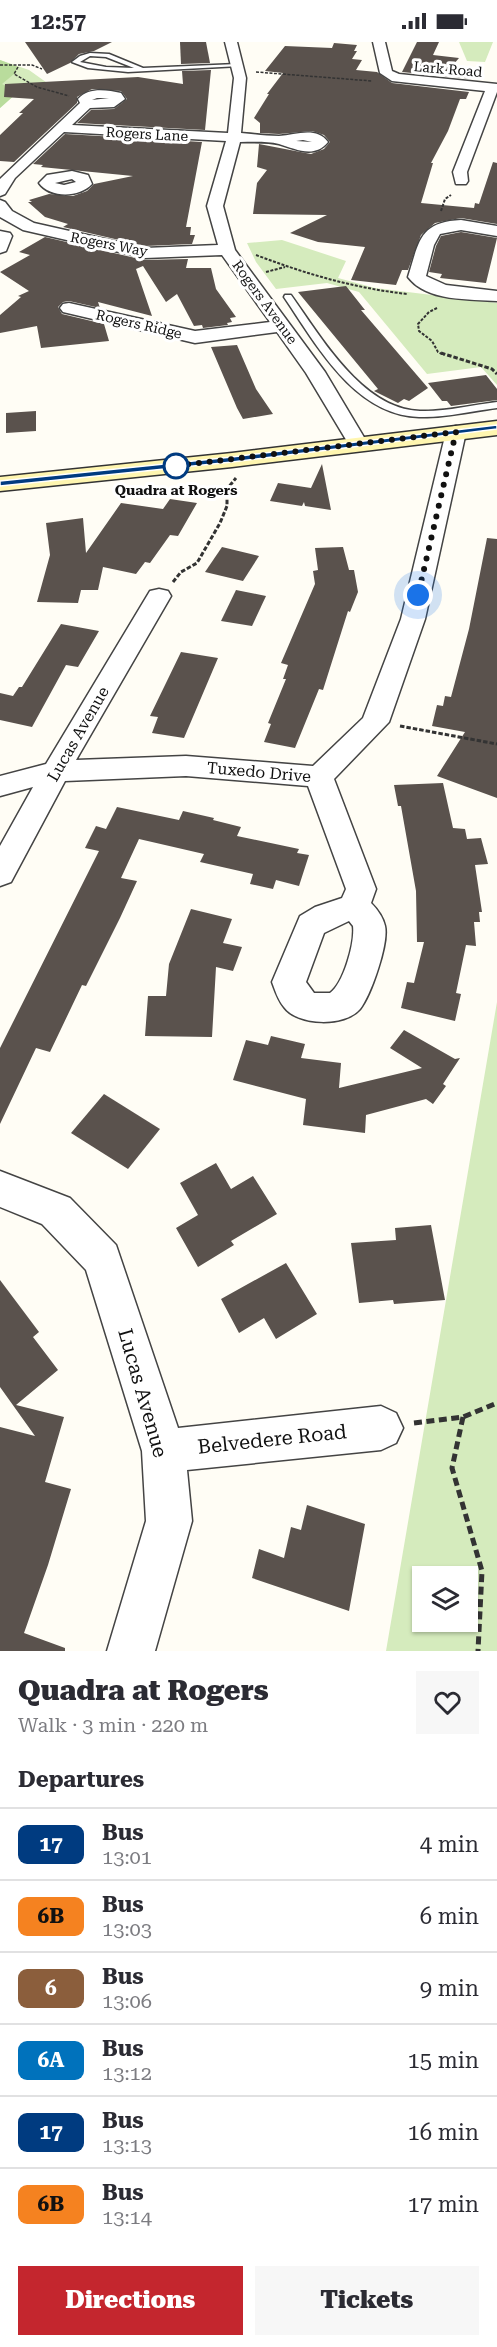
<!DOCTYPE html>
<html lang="en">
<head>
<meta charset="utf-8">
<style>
  :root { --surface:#fff; --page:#f7f7f7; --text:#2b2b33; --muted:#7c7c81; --line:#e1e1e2; --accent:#c4262e }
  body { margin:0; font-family:"Roboto Serif",serif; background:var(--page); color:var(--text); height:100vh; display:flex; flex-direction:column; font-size:22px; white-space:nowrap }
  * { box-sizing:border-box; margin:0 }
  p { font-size:20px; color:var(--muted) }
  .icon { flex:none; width:33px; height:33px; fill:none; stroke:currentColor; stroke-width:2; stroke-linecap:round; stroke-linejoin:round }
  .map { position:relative; height:1609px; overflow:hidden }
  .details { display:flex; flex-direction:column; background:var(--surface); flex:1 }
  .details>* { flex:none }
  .badge { padding:0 12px; border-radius:9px; font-size:21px; line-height:39px }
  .controls { position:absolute; left:412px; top:1524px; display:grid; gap:12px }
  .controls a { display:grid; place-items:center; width:66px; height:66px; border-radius:0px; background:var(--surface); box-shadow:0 2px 4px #0004; font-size:30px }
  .you { position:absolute; width:30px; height:30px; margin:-15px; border:4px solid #fff; border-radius:50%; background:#1a73e8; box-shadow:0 0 0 9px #1a73e833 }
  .map>.badge { position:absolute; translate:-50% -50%; box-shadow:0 0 0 3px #fff }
  h2 { padding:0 18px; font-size:22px; line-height:54px }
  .round { display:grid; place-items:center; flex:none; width:63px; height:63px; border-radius:0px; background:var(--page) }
  .summary { display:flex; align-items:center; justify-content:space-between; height:102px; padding:0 18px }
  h1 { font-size:28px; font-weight:800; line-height:45px }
  .cta { display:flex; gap:12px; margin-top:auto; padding:12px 18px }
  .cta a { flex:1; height:69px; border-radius:0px; background:var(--accent); color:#fff; font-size:24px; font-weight:800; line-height:69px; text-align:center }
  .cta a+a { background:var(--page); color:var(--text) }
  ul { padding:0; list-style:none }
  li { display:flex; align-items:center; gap:18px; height:72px; padding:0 18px; border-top:2px solid var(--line) }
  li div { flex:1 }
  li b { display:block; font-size:22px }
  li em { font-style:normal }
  li .badge { min-width:66px; font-weight:700; text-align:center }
  .status { display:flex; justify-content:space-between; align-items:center; height:42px; padding:0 30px; background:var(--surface); direction:ltr }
  .status svg { height:16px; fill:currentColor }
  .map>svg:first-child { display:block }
  .green { fill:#d5ebbd; fill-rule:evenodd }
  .forest { fill:#b9dc9c }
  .building { fill:#5a524d }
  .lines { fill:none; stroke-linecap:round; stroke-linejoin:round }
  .lane-casing { stroke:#444; stroke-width:3 }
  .street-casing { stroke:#444; stroke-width:3 }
  .secondary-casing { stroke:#333; stroke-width:3 }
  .path-far3 { stroke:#333; stroke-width:1.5; stroke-dasharray:3 1.5; stroke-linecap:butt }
  .path-far2 { stroke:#333; stroke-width:2; stroke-dasharray:3 1.5; stroke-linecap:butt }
  .path-far1 { stroke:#333; stroke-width:3; stroke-dasharray:4.5 2; stroke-linecap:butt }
  .path { stroke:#333; stroke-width:5; stroke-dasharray:8 4.5; stroke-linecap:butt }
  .lane { fill:#fff; fill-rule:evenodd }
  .street { fill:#fff; fill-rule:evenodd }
  .secondary { fill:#fff6b0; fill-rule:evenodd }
  .line { fill:#003b80; stroke:#fff; stroke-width:1.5 }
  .walk { stroke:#111; stroke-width:6; stroke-dasharray:0 10.8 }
  .stop-dot { fill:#fff; stroke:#003b80; stroke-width:3 }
  .labels { text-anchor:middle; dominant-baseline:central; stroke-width:6; stroke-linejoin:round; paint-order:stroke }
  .far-street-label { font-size:14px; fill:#111; stroke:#fff }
  .far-stop-label { font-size:14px; font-weight:bold; fill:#111; stroke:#fff }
  .street-label { font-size:16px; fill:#111; stroke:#fff }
  .near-street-label { font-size:20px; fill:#111; stroke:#fff }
</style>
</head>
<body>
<div class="status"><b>12:57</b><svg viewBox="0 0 49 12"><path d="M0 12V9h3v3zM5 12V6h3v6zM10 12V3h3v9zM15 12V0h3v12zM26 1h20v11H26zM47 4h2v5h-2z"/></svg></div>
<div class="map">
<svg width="497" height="1609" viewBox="0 0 497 1609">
  <rect width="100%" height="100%" fill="#fffdf5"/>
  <g class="green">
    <path d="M459,0H493L485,20L467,19Z"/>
    <path d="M0,18L29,28L50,43L18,50L0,66Z"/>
    <path d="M282,198L346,219L338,236L375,246L497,261V343L481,325L427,332L359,250L327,241L276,247L256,220L247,201Z"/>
    <path d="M497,960V1609H386ZM423,1534H468V1580H423Z"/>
  </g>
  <path class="forest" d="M0,18L18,25L14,32L2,42L18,50L0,66Z"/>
  <g class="building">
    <path d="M25,0H112L94,9L79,12L70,21L47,32Z"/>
    <path d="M180,0H206L210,21L181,22Z"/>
    <path d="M417,0H439L433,13L459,16L447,30L475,33L473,37L402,30Z"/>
    <path d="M334,1L357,3L354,9H357L352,17L362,18L356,28L377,30L392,41L469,50L466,57H460L448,89L431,121H433L421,161L474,166L475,161L479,162L493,120L497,121V182L461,176L435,181L421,193L408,228H402L396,243L351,238L365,205L318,200L290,191L327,173L253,172L257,141L267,128L257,125L259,102L311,112L324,107L330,100L324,93L312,89L279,92L260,91V81L254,76L269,52H267L283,31L265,29L285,4L332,6Z"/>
    <path d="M211,28L205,88L77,81L91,68L114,67L127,57L121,49L92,47L77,55V61L14,120L0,119V93L23,71H19L34,57L4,55L5,42L138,35L183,42L182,29Z"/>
    <path d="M65,92L202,100L186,185H191L190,193H195L192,202L145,204L63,185L68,182L45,175L28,160H32L29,158L49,152L73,154L87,149L94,142L133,134L41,125L43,123L33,122Z"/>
    <path d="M461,190L497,196L486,241L440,236L442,232L429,230L436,204L441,194Z"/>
    <path d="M45,195L144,218L188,217L186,226H211L216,247L236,275L230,276L232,280L227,281L228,283L203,286L202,283L194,284L177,252L166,260L143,224L136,227L152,274L98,260L100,266L69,259L63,260L58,265L62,272L104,282L109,299L41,306L37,284L0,291V273L21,255L18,254L29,249L0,230L30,213L19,210Z"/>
    <path d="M346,244L365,268H361L428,346L409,359L404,357L398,361L374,349L378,347L298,250Z"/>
    <path d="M237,303L256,347L273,372L243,377L237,366L211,305Z"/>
    <path d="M486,333L497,347V358L451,364L447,359H442L428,341Z"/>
    <path d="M36,369V389L6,391V371Z"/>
    <path d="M322,422L331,468L305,464L304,460L302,464L270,459L278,441L311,446Z"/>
    <path d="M170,457L197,461L178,494L170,493L150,521L145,520L136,532L103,525L98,548H81L78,561L37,560L50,513L46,481L83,476L86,511L121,461L163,467Z"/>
    <path d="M487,496L497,497V756L437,734L465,690L432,684L437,663L443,664L445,654L451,655L469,587Z"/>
    <path d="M222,505L259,514L243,539L205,530Z"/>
    <path d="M343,505L349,528H354L358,550L350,570L348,569L323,648L319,647L295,706L264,700L271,682L268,681L286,637H283L288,623L281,621L315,542L313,529L318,528L315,506Z"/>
    <path d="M236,548L266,554L252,584L221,579Z"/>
    <path d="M61,582L99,589L78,625L66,623L32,685L0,678V651L13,654L19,645H22Z"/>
    <path d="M181,610L218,616L184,696L152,691L158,675L150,674Z"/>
    <path d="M443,741L453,786L465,787L467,797L481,796L488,822L475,823L482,870H479L480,880H474L476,904L466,903L456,951L461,952L455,979L401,966L407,940L414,941L424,900H417L416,849L401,764H398L394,743Z"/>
    <path d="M117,765L179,778L183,769L214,776L213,778L241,785L237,794L299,807L297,811L309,813L299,844L276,838L273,847L250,842L253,832L200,820L204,812L139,797L121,836L137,839L120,876L86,944L82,943L50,1010L36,1006L0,1082V1006L99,809L85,806L96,784L106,787Z"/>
    <path d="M191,867L232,877L223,901L242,905L233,929L216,925L212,995L145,994L148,954H166L169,922Z"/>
    <path d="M404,988L455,1017L460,1016L443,1042L446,1044L433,1062L426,1057L366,1073L365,1091L303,1083L306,1057L233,1038L246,998L268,1003L271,994L305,1002L301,1016L341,1021L339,1046L422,1026L390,1006Z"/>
    <path d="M104,1052L160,1087L128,1127L71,1091Z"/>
    <path d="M216,1121L231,1147L253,1134L277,1172L231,1199L234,1203L198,1225L176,1186L198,1173L180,1141Z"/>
    <path d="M431,1183L445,1258L394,1262L393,1258L359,1261L351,1201L396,1198L395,1186Z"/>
    <path d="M286,1221L317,1272L276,1297L264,1276L239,1291L221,1257Z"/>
    <path d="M0,1238L39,1290L33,1295L58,1328L16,1363L64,1375L45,1440L71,1447L48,1523L24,1591L65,1606V1609H0V1385L35,1394L0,1345Z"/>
    <path d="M307,1463L365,1482L349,1569L252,1536L259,1507L284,1516L291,1485L301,1488Z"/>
  </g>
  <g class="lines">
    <g class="lane-casing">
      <g id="lane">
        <path d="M90,11L109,12L143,26L237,22L240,24L128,30L88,26L72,20L80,14ZM90,14L106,15L134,26L106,25L80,20Z"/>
        <path d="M285,253H291C321,295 362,367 420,369C445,370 472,363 497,360V366C472,369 445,376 419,375C354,373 316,302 284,255Z"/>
      </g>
    </g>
    <g class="street-casing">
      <g id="street">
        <path d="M225,0H237L246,36L241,91C254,92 267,94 279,94C296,93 316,84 328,100C314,117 296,107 279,102C267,99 252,100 240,100L223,164L235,208L325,330L368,402L365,406L358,408L351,406L306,331L277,290L195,301L63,270L60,266L63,262L69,261L195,289L270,280L222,213L145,216L23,188L0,175V158L5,160L12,169L34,181L145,206L218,203L207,164L226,99L64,90L15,136L5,152L0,154V137L80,61L78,57C89,45 106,48 121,51L125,57L114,65L90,66L72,83L228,91L234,36ZM97,56H109L92,58ZM303,98L312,100L296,99Z"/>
        <path d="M373,0H385L392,29L399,32L497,42V50L467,130L468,139L466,142H456L453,130L485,49L392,39L380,31Z"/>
        <path d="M72,129L88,133L92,142C79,156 50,156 39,141L47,133ZM72,137L76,140L64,143L55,141Z"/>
        <path d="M461,178L497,184V194L461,188L440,192L434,203L426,234L446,243L497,249V259C470,257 427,260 408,235C419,200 419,180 461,178Z"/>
        <path d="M0,189L10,191L12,194L6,209L0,211Z"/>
        <path d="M456,384L463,386L466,390L425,577L389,680L334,737L376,847L371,861C377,867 383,875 385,884C389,901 371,953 360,967C345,985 298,984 284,965C278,958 275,948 272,940L300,874L315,865L342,856L346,847L308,744L186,734L65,739L11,840L0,844V804L33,745L0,754V734L46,722L150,549L159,547L168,549L171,554L76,718L186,714L313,724L363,676L401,577L446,390L449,386ZM349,879L353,884C355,900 344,941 330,951H314L306,940L324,891Z"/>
        <path d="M0,1129L70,1156L116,1203L178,1386L381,1364L396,1371L403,1386L396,1401L381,1408L187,1428L192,1479L155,1609H107L146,1479L142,1409L86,1228L42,1182L0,1165Z"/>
      </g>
    </g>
    <g class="secondary-casing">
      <path id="secondary" d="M497,379V393L232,425L0,449V435L232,411Z"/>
    </g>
    <g class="path-far3">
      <path d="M0,23H32L42,27"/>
      <path d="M18,25L14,32L37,45L69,54"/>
      <path d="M256,30L372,39"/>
    </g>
    <g class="path-far2">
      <path d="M441,169L445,157L451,153"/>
      <path d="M256,213C306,232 354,246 407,252"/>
      <path d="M266,230L285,225"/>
      <path d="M437,266L429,270L418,282L419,289L432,299L438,310L444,313"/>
    </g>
    <g class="path-far1">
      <path d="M441,311L492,327L497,332"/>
      <path d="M173,540L181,530L197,521L220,481L227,464V447L236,436"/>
      <path d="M400,684L497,702"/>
    </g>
    <g class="path">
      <path d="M463,1375L452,1426L482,1529L478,1609"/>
      <path d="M414,1381L463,1375L497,1361"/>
    </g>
    <use href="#lane" class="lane"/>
    <use href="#street" class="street"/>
    <use href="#secondary" class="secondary"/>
  </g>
  <path class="line" d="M497,383V387L232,420L0,444V439L232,415Z"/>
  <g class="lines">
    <path class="walk" d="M176,424L166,425L456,390L418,553"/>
  </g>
  <circle class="stop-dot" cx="176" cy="424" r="12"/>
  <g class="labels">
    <g class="far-street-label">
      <text transform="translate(448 27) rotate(5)">Lark Road</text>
      <text transform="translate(147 92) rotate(3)">Rogers Lane</text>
      <text transform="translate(109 202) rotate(11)">Rogers Way</text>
      <text transform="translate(265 260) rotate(54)">Rogers Avenue</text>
      <text transform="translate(139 282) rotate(13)">Rogers Ridge</text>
    </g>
    <g class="far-stop-label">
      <text x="176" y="448">Quadra at Rogers</text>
    </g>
    <g class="street-label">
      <text transform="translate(78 692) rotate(-60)">Lucas Avenue</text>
      <text transform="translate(259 730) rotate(5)">Tuxedo Drive</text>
    </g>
    <g class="near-street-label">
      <text transform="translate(143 1351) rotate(74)">Lucas Avenue</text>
      <text transform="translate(272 1397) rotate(-6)">Belvedere Road</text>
    </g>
  </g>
</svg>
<div class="controls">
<a><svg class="icon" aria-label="layers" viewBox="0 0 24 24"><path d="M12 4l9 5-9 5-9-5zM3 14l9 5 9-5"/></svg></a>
</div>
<div class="you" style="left:418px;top:553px"></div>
</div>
<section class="details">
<div class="summary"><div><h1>Quadra at Rogers</h1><p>Walk · 3 min · 220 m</p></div><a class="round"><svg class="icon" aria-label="heart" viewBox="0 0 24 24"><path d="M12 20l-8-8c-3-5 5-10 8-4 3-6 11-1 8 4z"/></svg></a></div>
<h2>Departures</h2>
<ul>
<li><span class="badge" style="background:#003b80;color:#fff">17</span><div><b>Bus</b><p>13:01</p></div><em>4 min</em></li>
<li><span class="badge" style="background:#f58220;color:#111">6B</span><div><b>Bus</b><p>13:03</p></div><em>6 min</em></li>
<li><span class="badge" style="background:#8b5e3c;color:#fff">6</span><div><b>Bus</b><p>13:06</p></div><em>9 min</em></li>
<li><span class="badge" style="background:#0072bc;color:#fff">6A</span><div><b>Bus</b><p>13:12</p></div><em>15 min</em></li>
<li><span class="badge" style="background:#003b80;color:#fff">17</span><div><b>Bus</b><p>13:13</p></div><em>16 min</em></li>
<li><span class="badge" style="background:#f58220;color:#111">6B</span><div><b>Bus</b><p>13:14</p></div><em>17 min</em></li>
</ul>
<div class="cta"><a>Directions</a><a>Tickets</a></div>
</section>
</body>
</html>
